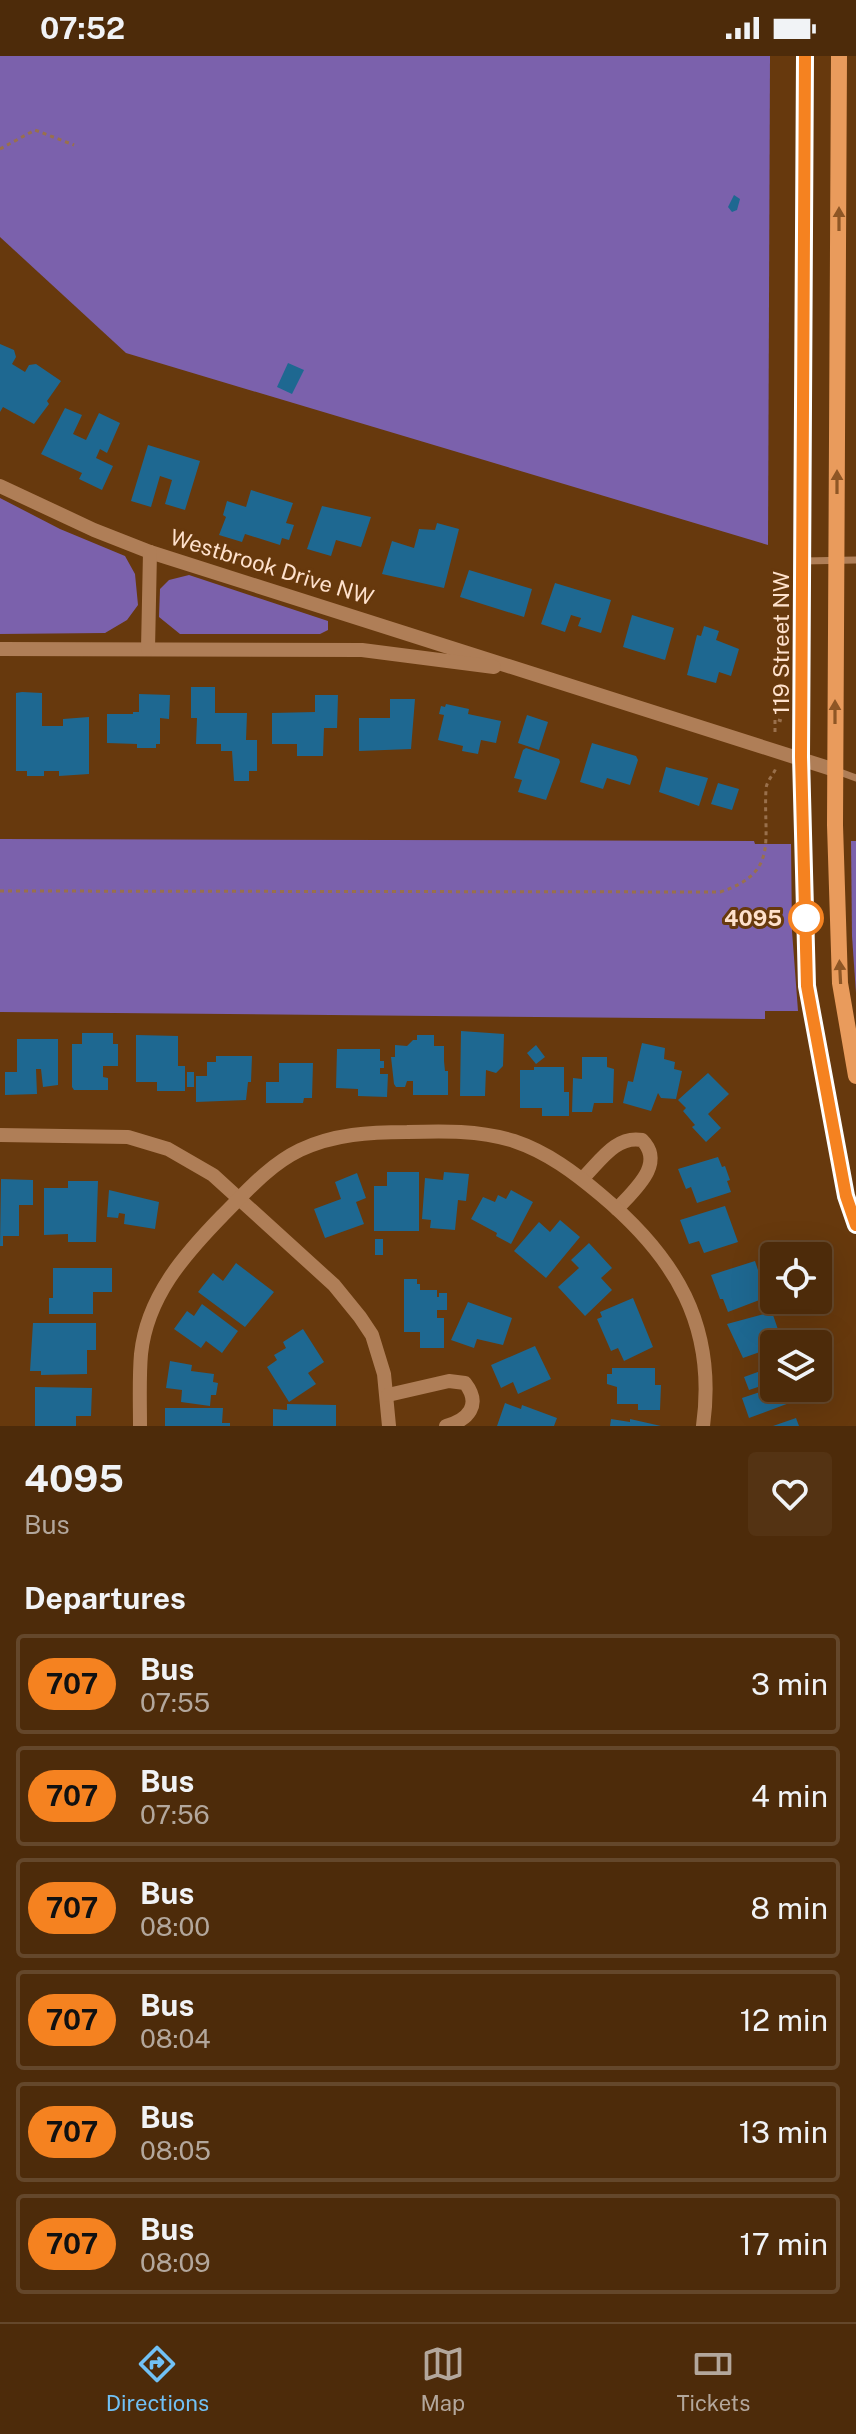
<!DOCTYPE html>
<html lang="en">
<head>
<meta charset="utf-8">
<style>
  :root { --surface:#4d2b0a; --page:#543313; --text:#f1f3f6; --muted:#b3a79c; --line:#64472b; --accent:#71c1f5 }
  body { margin:0; font-family:"Public Sans",sans-serif; background:var(--page); color:var(--text); height:100vh; display:flex; flex-direction:column; font-size:30px; white-space:nowrap }
  * { box-sizing:border-box; margin:0 }
  p { font-size:26px; color:var(--muted) }
  .icon { flex:none; width:44px; height:44px; fill:none; stroke:currentColor; stroke-width:2; stroke-linecap:round; stroke-linejoin:round }
  .map { position:relative; height:1370px; overflow:hidden }
  .details { display:flex; flex-direction:column; background:var(--surface); flex:1 }
  .details>* { flex:none }
  .badge { padding:0 16px; border-radius:26px; font-size:28px; line-height:52px }
  .controls { position:absolute; left:760px; top:1186px; display:grid; gap:16px }
  .controls a { display:grid; place-items:center; width:72px; height:72px; border-radius:8px; background:var(--surface); box-shadow:0 8px 32px #0002,0 0 0 2px var(--line); font-size:40px }
  .map>.badge { position:absolute; translate:-50% -50%; box-shadow:0 0 0 4px #fff }
  h2 { padding:0 24px; font-size:30px; line-height:72px }
  .round { display:grid; place-items:center; flex:none; width:84px; height:84px; border-radius:8px; background:var(--page) }
  .summary { display:flex; align-items:center; justify-content:space-between; height:136px; padding:0 24px }
  h1 { font-size:38px; font-weight:700; line-height:60px }
  ul { padding:0; list-style:none }
  li { display:flex; align-items:center; gap:24px; height:100px; margin:0 16px 12px; padding:0 8px; border:4px solid var(--line); border-radius:8px }
  li div { flex:1 }
  li b { display:block; font-size:30px }
  li em { font-style:normal }
  li .badge { min-width:88px; font-weight:700; text-align:center }
  .status { display:flex; justify-content:space-between; align-items:center; height:56px; padding:0 40px; background:var(--surface); direction:ltr }
  .status svg { height:22px; fill:currentColor }
  .menu { display:flex; justify-content:space-around; align-items:center; height:112px; border-top:2px solid var(--line); background:var(--surface); font-size:22px; color:var(--muted) }
  .menu a { display:grid; justify-items:center; gap:4px }
  .menu .on { color:var(--accent) }
  .map>svg:first-child { display:block }
  .green { fill:#7b61ac }
  .building { fill:#1e6891 }
  .lines { fill:none; stroke-linecap:round; stroke-linejoin:round }
  .path { stroke:#99704c; stroke-width:3; stroke-dasharray:4 4; stroke-linecap:butt }
  .lane { stroke:#af7e57; stroke-width:7 }
  .street { stroke:#af7e57; stroke-width:14 }
  .secondary { stroke:#e99b5c; stroke-width:16 }
  .oneway { fill:#8e5625 }
  .line-casing { stroke:#fff; stroke-width:18 }
  .line { stroke:#f58220; stroke-width:12 }
  .stop-dot { fill:#fff; stroke:#f58220; stroke-width:4 }
  .labels { text-anchor:middle; dominant-baseline:central; stroke-width:6; stroke-linejoin:round; paint-order:stroke }
  .street-label { font-size:22px; fill:#fee1cc; stroke:#67390d }
  .stop-label { font-size:22px; font-weight:bold; fill:#fee1cc; stroke:#67390d; text-anchor:end }
</style>
</head>
<body>
<div class="status"><b>07:52</b><svg viewBox="0 0 49 12"><path d="M0 12V9h3v3zM5 12V6h3v6zM10 12V3h3v9zM15 12V0h3v12zM26 1h20v11H26zM47 4h2v5h-2z"/></svg></div>
<div class="map">
<svg width="856" height="1370" viewBox="0 0 856 1370">
  <rect width="100%" height="100%" fill="#67390d"/>
  <g class="green">
    <path d="M0,0H770L768,489L126,297L0,181Z"/>
    <path d="M0,442L60,473L125,500L135,518L138,549L127,564L105,577L0,578Z"/>
    <path d="M189,519L328,565V574L320,578H180L159,561L160,533L169,524Z"/>
    <path d="M0,783L754,785L755,788H791L792,875L798,955H765V963L0,956Z"/>
    <path d="M851,785H856V937L852,880Z"/>
  </g>
  <g class="building">
    <path d="M734,139L740,143L737,154L732,156L728,151Z"/>
    <path d="M0,288L14,294L16,301L12,308L25,316L29,309L36,308L61,325L47,345L49,348L34,368L3,351L0,356Z"/>
    <path d="M288,307L304,314L292,338L277,331Z"/>
    <path d="M65,352L82,359L73,378L86,384L99,357L120,367L107,397L100,393L96,402L113,410L102,434L79,423L82,417L41,398Z"/>
    <path d="M148,389L200,405L185,454L165,448L172,424L160,420L151,451L131,445Z"/>
    <path d="M251,434L293,447L286,467L294,469L289,484L282,482L280,489L245,478L242,486L219,479L226,461L223,459L227,445L246,451Z"/>
    <path d="M322,450L371,461L361,491L336,484L331,500L307,493Z"/>
    <path d="M437,467L459,473L444,532L382,518L392,485L414,492L419,473L435,474Z"/>
    <path d="M469,514L532,533L524,561L460,541Z"/>
    <path d="M555,527L611,544L601,577L578,570L581,562L571,559L565,576L541,568Z"/>
    <path d="M632,559L674,572L665,604L623,591Z"/>
    <path d="M704,570L719,575L716,584L739,593L731,620L719,616L716,627L687,619L697,579L701,580Z"/>
    <path d="M191,631H215V657H247L246,684H257V715H249V725H234L232,695H221V688H196L197,662H191Z"/>
    <path d="M22,636L42,637V670H63V663L89,661V718L59,720V715H44V720H27V715H16V637Z"/>
    <path d="M139,638L170,639L169,663L160,662V688H156V692H137V688L107,687V658H133V656H139Z"/>
    <path d="M315,639H338L337,672H324L323,700H297V688H272V657L315,656Z"/>
    <path d="M390,643H415L411,693L359,695V662H390Z"/>
    <path d="M446,648L469,653L468,658L501,665L496,687L481,684L478,698L462,695L463,690L438,684L444,659L439,658L441,650L445,651Z"/>
    <path d="M527,659L548,666L539,694L518,687Z"/>
    <path d="M592,687L636,700L638,704L630,729L607,722L603,733L580,726Z"/>
    <path d="M526,692L559,703L560,706L546,744L518,736L522,724L514,722L523,694Z"/>
    <path d="M666,711L708,722L699,750L659,736Z"/>
    <path d="M718,727L739,733L732,754L711,748Z"/>
    <path d="M461,975L504,978L503,1010L496,1017L486,1014L485,1040H460Z"/>
    <path d="M82,977H113V988H118V1010H103V1021L108,1022V1034H74L72,1031V988H82Z"/>
    <path d="M136,979L178,980V1010H185V1035H157V1026H136Z"/>
    <path d="M417,979H434V990H444V1005L445,1015H448V1039H413V1025H407L405,1031H396L394,1028L391,1001H395V989L407,990L413,984H417Z"/>
    <path d="M17,983H58V1029L43,1031L41,1013H36L37,1038L5,1039V1016H17Z"/>
    <path d="M642,987L665,992L664,1003L675,1006L674,1013L682,1015L676,1043L661,1042L658,1037L651,1055L623,1047L628,1025L633,1026Z"/>
    <path d="M536,989L545,1001L536,1008L527,997Z"/>
    <path d="M337,993H380V1005H384V1012H380V1018H388L387,1041L358,1040V1033L336,1032Z"/>
    <path d="M216,1000H252L251,1026H248L246,1044L196,1046V1020H207V1006H216Z"/>
    <path d="M582,1001H607V1011L614,1013L613,1047H594L592,1056H572L573,1022L582,1023Z"/>
    <path d="M279,1007H313L312,1042H304L303,1047H266V1026H279Z"/>
    <path d="M534,1011H564V1036H569V1060H542V1052H520V1014H534Z"/>
    <rect x="187" y="1016" width="7" height="15"/>
    <path d="M708,1017L729,1038L708,1058L721,1072L706,1086L692,1071L695,1069L683,1055L686,1052L678,1044Z"/>
    <path d="M718,1101L722,1111L725,1110L730,1124L727,1125L731,1136L697,1147L691,1131L686,1133L678,1113Z"/>
    <path d="M387,1116H419V1175H374V1130H387Z"/>
    <path d="M444,1116L469,1118L466,1145L458,1144L455,1174L430,1172L431,1164L422,1163L425,1122L443,1124Z"/>
    <path d="M357,1117L366,1142L356,1146L364,1168L325,1182L314,1153L341,1143L335,1126Z"/>
    <path d="M1,1123L33,1124V1149H19V1180H3V1190H0Z"/>
    <path d="M68,1125H98L96,1186H68V1178L44,1179V1132H68Z"/>
    <path d="M109,1134L159,1146L155,1173L124,1168L125,1158L119,1157L118,1162L107,1161Z"/>
    <path d="M511,1134L533,1146L511,1188L496,1180L497,1177L471,1163L483,1141L495,1146L498,1139L506,1143Z"/>
    <path d="M725,1150L738,1186L704,1197L699,1185L689,1188L680,1164Z"/>
    <path d="M560,1164L580,1181L546,1222L514,1195L539,1166L550,1176Z"/>
    <rect x="375" y="1183" width="8" height="16"/>
    <path d="M589,1187L612,1212L601,1222L612,1234L585,1260L558,1231L579,1212L571,1204Z"/>
    <path d="M755,1205L767,1241L728,1256L723,1243H720L711,1219Z"/>
    <path d="M236,1207L274,1236L245,1271L198,1236L213,1217L223,1225Z"/>
    <path d="M53,1212H112V1236H93V1258H49V1242H53Z"/>
    <path d="M404,1223H417V1228H420V1234H437V1241H439V1237H447V1254H437V1262H444V1292H420V1276H404Z"/>
    <path d="M633,1242L653,1291L624,1305L618,1292L611,1295L597,1263L602,1261L600,1256Z"/>
    <path d="M468,1246L512,1262L503,1289L477,1283L474,1292L451,1284Z"/>
    <path d="M202,1248L238,1275L222,1297L206,1285L201,1292L174,1273L187,1255L194,1260Z"/>
    <path d="M768,1257L769,1260L773,1259L783,1288H774V1291L743,1302L727,1268Z"/>
    <path d="M33,1267H96V1294H87V1318L41,1319V1315H30Z"/>
    <path d="M303,1273L324,1306L308,1317L316,1328L289,1346L267,1311L277,1304L274,1299L286,1292L283,1286Z"/>
    <path d="M535,1290L551,1323L518,1338L513,1326L501,1332L491,1309Z"/>
    <path d="M170,1305L192,1309L191,1315L214,1318L213,1326L218,1327L216,1339H211L210,1350L181,1346L182,1334L166,1332Z"/>
    <path d="M774,1310V1332H787L792,1346L749,1362L742,1342L760,1336L758,1331L749,1334L744,1321Z"/>
    <path d="M612,1312H655V1329H661L660,1354H638V1348H617V1331L607,1328V1318H612Z"/>
    <path d="M35,1331L92,1332L91,1360H76V1370H35Z"/>
    <path d="M505,1347L521,1353L522,1349L557,1362L554,1370H497Z"/>
    <path d="M287,1348L336,1349V1370H273V1353L287,1354Z"/>
    <path d="M165,1352H223L222,1367H230V1370H165Z"/>
    <path d="M796,1362L799,1370H773Z"/>
    <path d="M611,1363L630,1366V1363L661,1370H610Z"/>
  </g>
  <g class="lines">
    <g class="path">
      <path d="M0,93L35,74L74,89"/>
      <path d="M775,676V663L785,666"/>
      <path d="M0,835L720,836C780,817 763,783 766,734C766,725 773,720 776,712"/>
    </g>
    <g class="lane">
      <path d="M803,505L856,504"/>
      <path d="M837,715L856,722"/>
    </g>
    <g class="street">
      <path d="M0,430L94,474L150,496L835,714"/>
      <path d="M0,593L362,594L494,611"/>
      <path d="M148,593L150,496"/>
      <path d="M0,1079L128,1081L168,1093L213,1119L334,1229L360,1261L372,1279L384,1318L389,1370"/>
      <path d="M582,1123C599,1107 615,1079 642,1084C666,1108 634,1134 617,1153"/>
      <path d="M388,1339L449,1325L465,1327C482,1349 468,1364 446,1370"/>
      <path d="M140,1370C140,1346 139,1321 141,1298C147,1241 184,1199 222,1160C246,1136 269,1109 300,1094C334,1078 370,1076 407,1076C443,1075 479,1074 514,1085C547,1096 575,1117 601,1139C675,1201 717,1269 703,1370"/>
    </g>
    <g class="secondary">
      <path d="M805,0L801,701L807,930L846,1140L856,1169"/>
      <path d="M839,0L835,769L840,927L856,1020"/>
    </g>
  </g>
  <defs><path id="oneway-solid" d="M-6-.8H1V-3.2L6.5 0L1 3.2V.8H-6Z" transform="scale(2)"/></defs>
  <g class="oneway">
    <use href="#oneway-solid" transform="translate(839 163) rotate(-90)"/>
    <use href="#oneway-solid" transform="translate(837 426) rotate(-90)"/>
    <use href="#oneway-solid" transform="translate(835 656) rotate(-90)"/>
    <use href="#oneway-solid" transform="translate(840 916) rotate(-93)"/>
  </g>
  <g class="lines">
    <g class="line-casing">
      <path id="line" d="M805,0L801,701L807,930L846,1140L856,1169"/>
    </g>
    <use href="#line" class="line"/>
  </g>
  <circle class="stop-dot" cx="806" cy="862" r="16"/>
  <g class="labels">
    <g class="street-label">
      <text transform="translate(272 511) rotate(17)">Westbrook Drive NW</text>
      <text transform="translate(781 587) rotate(-90)">119 Street NW</text>
    </g>
    <g class="stop-label">
      <text x="782" y="862">4095</text>
    </g>
  </g>
</svg>
<div class="controls">
<a><svg class="icon" aria-label="locate" viewBox="0 0 24 24"><circle cx="12" cy="12" r="6"/><path d="M12 2v4M12 18v4M2 12h4M18 12h4"/></svg></a>
<a><svg class="icon" aria-label="layers" viewBox="0 0 24 24"><path d="M12 4l9 5-9 5-9-5zM3 14l9 5 9-5"/></svg></a>
</div>
</div>
<section class="details">
<div class="summary"><div><h1>4095</h1><p>Bus</p></div><a class="round"><svg class="icon" aria-label="heart" viewBox="0 0 24 24"><path d="M12 20l-8-8c-3-5 5-10 8-4 3-6 11-1 8 4z"/></svg></a></div>
<h2>Departures</h2>
<ul>
<li><span class="badge" style="background:#f58220;color:#111">707</span><div><b>Bus</b><p>07:55</p></div><em>3 min</em></li>
<li><span class="badge" style="background:#f58220;color:#111">707</span><div><b>Bus</b><p>07:56</p></div><em>4 min</em></li>
<li><span class="badge" style="background:#f58220;color:#111">707</span><div><b>Bus</b><p>08:00</p></div><em>8 min</em></li>
<li><span class="badge" style="background:#f58220;color:#111">707</span><div><b>Bus</b><p>08:04</p></div><em>12 min</em></li>
<li><span class="badge" style="background:#f58220;color:#111">707</span><div><b>Bus</b><p>08:05</p></div><em>13 min</em></li>
<li><span class="badge" style="background:#f58220;color:#111">707</span><div><b>Bus</b><p>08:09</p></div><em>17 min</em></li>
</ul>
</section>
<nav class="menu">
<a class="on"><svg class="icon" aria-label="directions" viewBox="0 0 24 24"><path d="M12 3l9 9-9 9-9-9zM9 14v-3h6M13 9l2 2-2 2"/></svg>Directions</a>
<a><svg class="icon" aria-label="map" viewBox="0 0 24 24"><path d="M3 6l6-2 6 2 6-2v14l-6 2-6-2-6 2zM9 4v14M15 6v14"/></svg>Map</a>
<a><svg class="icon" aria-label="tickets" viewBox="0 0 24 24"><path d="M3 7h18v10H3zM15 7v10"/></svg>Tickets</a>
</nav>
</body>
</html>
